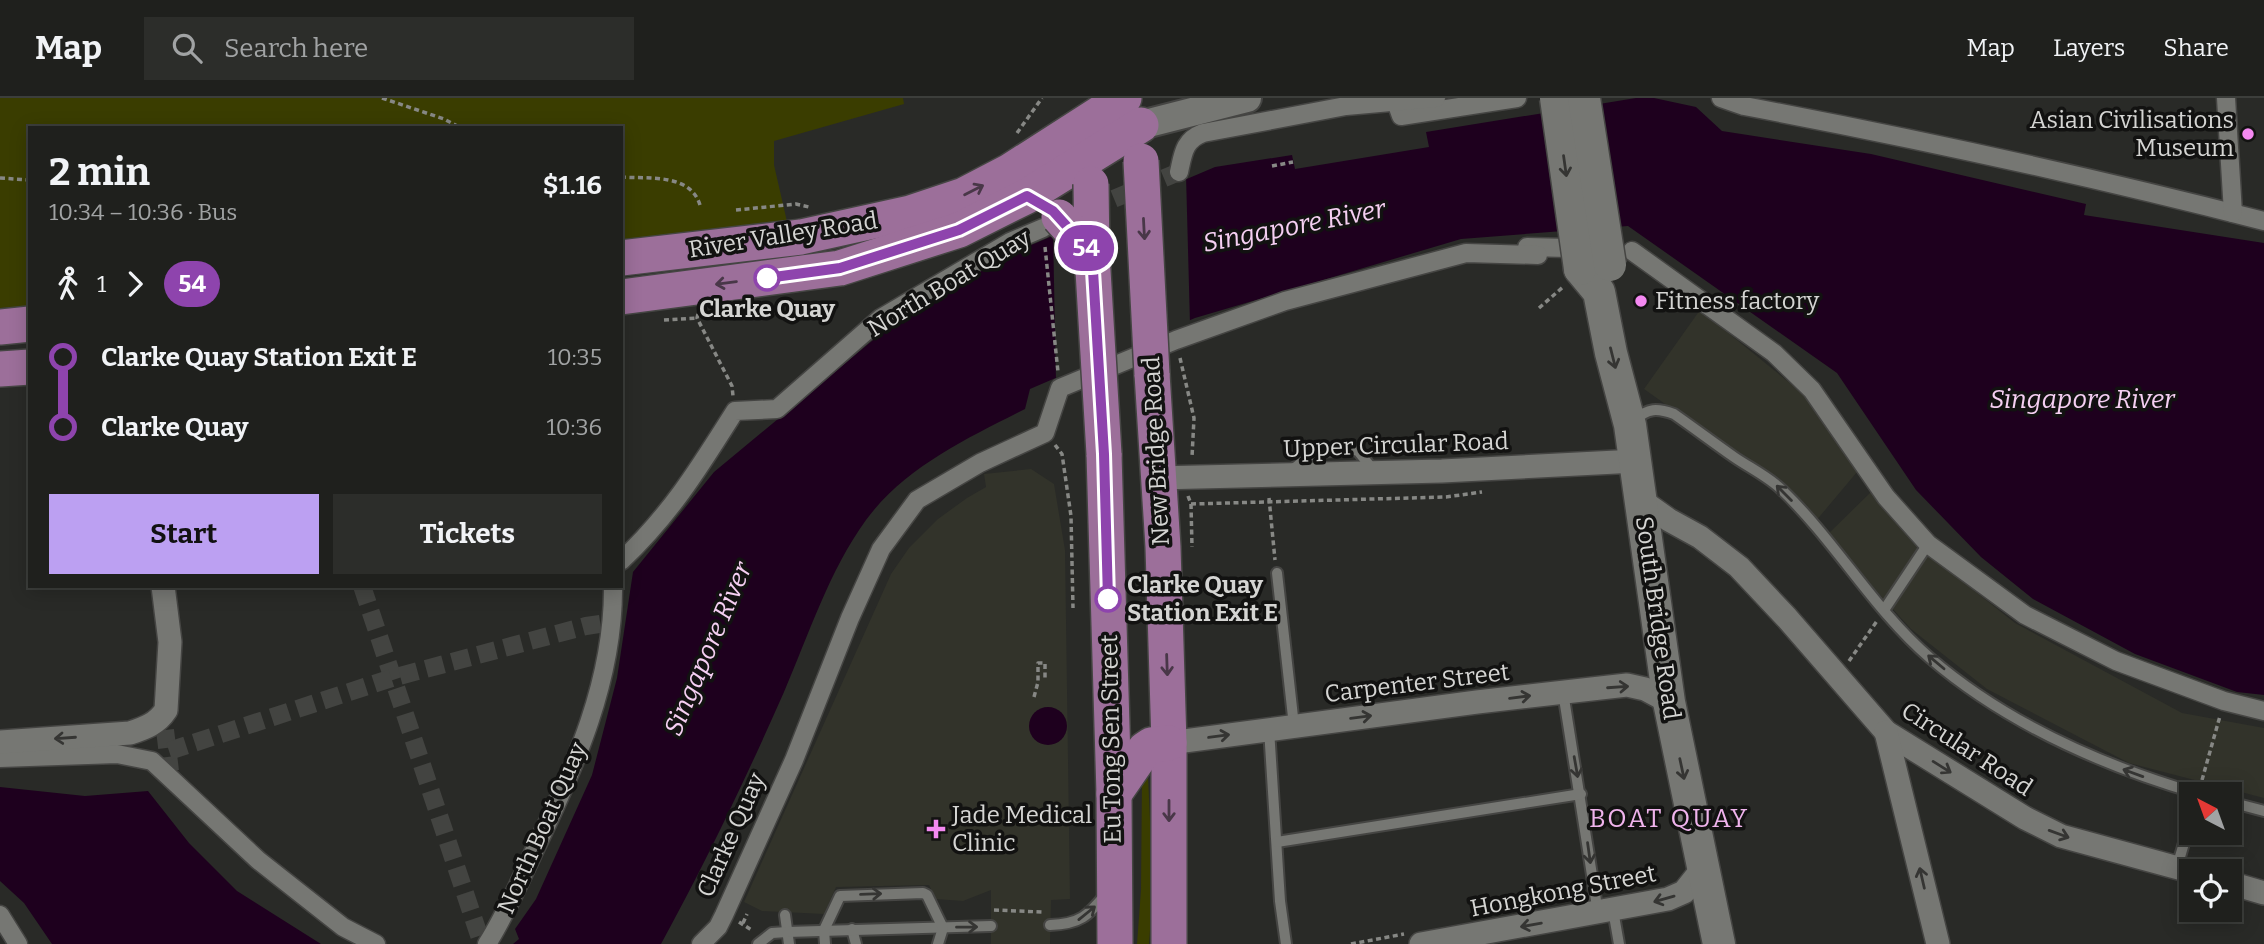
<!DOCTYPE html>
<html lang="en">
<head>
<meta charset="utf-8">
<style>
  :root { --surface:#1f201d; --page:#2c2d2a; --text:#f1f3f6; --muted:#a1a3a4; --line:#3c3e3b; --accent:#bca0f2 }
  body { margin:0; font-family:Bitter,serif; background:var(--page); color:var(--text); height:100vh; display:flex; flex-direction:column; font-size:26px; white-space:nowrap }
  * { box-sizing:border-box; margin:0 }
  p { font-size:23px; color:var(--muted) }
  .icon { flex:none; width:38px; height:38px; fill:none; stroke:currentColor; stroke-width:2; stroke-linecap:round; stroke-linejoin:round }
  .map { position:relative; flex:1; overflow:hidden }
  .drawer { position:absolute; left:28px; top:28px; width:595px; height:462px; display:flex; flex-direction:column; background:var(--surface); border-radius:0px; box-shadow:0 4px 18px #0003,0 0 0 2px var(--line) }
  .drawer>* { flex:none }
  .badge { padding:0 14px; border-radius:23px; font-size:24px; line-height:46px }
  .needle { width:46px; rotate:319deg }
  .controls { position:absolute; left:2179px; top:684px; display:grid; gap:14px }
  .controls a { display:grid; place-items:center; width:63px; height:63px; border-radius:0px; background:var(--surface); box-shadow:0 4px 18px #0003,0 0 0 2px var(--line); font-size:35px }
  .map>.badge { position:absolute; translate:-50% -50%; box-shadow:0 0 0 4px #fff }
  .legs { display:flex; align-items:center; gap:10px; height:77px; padding:0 21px; font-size:23px }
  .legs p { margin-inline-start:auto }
  .headline { display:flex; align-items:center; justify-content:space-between; height:119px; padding:0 21px }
  h1 { font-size:38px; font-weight:700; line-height:52px }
  .cta { display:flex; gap:14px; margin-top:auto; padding:14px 21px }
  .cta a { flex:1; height:80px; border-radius:0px; background:var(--accent); color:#111; font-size:28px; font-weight:700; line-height:80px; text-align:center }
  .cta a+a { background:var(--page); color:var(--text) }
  ul { padding:0 21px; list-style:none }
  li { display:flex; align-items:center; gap:24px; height:70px; font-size:26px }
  li i { display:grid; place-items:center; width:10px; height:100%; margin:0 9px; background:currentColor }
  li i::after { content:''; width:18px; height:18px; margin:-9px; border:5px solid; border-radius:50%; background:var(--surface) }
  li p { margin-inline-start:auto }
  li:first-child i { background:linear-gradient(#0000 50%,currentColor 0) }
  li:last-child i { background:linear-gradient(currentColor 50%,#0000 0) }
  header { display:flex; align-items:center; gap:42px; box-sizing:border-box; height:98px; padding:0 35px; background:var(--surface); border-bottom:2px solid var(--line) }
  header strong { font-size:33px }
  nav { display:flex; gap:38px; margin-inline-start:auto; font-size:24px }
  .search { width:490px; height:63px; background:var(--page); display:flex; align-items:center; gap:18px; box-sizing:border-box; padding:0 24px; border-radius:0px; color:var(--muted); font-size:26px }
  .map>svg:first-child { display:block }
  .built { fill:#32332a }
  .green { fill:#3a3d00 }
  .water { fill:#1e001e }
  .pier { fill:#292a27 }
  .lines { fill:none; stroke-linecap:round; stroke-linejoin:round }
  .pedestrian-tunnel { stroke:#434441; stroke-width:18; stroke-dasharray:18 9; stroke-linecap:butt }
  .service-casing { stroke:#454543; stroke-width:14 }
  .pedestrian-casing { stroke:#454543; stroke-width:21 }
  .minor-casing { stroke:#454543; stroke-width:26 }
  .tertiary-casing { stroke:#454543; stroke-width:32 }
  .secondary-casing { stroke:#454543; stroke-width:35 }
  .primary-casing { stroke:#454543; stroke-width:38 }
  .path { stroke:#878885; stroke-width:3.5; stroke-dasharray:5 3.5; stroke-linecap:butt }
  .service { stroke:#767773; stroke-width:10 }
  .pedestrian { stroke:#767773; stroke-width:18 }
  .minor { stroke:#767773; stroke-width:23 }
  .tertiary { stroke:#767773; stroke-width:28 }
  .secondary { stroke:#767773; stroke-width:32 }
  .primary { stroke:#9c6f9a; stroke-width:35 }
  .secondary-bridge-casing { stroke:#454543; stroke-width:35; stroke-linecap:butt }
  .primary-bridge-casing { stroke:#454543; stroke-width:38; stroke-linecap:butt }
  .secondary-bridge { stroke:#767773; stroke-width:32 }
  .primary-bridge { stroke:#9c6f9a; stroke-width:35 }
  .oneway { stroke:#353533 }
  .oneway2 { stroke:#493748 }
  .line-1-casing { stroke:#fff; stroke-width:16 }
  .line-1 { stroke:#8e44ad; stroke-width:10 }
  .poi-dot { fill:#f489f1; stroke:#121211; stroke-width:2.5 }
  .stop-1-dot { fill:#fff; stroke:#8e44ad; stroke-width:3.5 }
  .labels { text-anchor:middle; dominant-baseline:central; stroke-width:7; stroke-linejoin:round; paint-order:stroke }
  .poi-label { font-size:24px; fill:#d5d5d3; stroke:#121211; text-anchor:start }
  .street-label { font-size:24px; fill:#d5d5d3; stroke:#121211 }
  .stop-label { font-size:24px; font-weight:bold; fill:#d5d5d3; stroke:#121211 }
  .water-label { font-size:26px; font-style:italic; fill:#f5cff2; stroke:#121211 }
  .neighbourhood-label { font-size:26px; letter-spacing:2px; fill:#efb3ec; stroke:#121211 }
</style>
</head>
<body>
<header>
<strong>Map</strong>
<div class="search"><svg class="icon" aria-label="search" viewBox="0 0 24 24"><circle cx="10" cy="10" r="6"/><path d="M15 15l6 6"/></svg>Search here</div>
<nav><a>Map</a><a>Layers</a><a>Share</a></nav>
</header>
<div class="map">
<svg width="2264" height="846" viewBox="0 0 2264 846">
  <rect width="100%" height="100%" fill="#292a27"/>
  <g class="built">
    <path d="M1700,212L1807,299L1913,444L2015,525L2182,615L2264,630V700L2129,665L1987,591L1911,531L1826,438L1871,394L1857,374L1815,424L1789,394L1644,291Z"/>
    <path d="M1031,371L1054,386L1065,452L1070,801L1051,802L1050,846H991V792L963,803L936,801L929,787L836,789L824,816L762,813L744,804L891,476L909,450L938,421L967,400L986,389L984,376Z"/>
  </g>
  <g class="green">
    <path d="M0,0H903L904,6L774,43V67L788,128L621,147V30H30V208L0,210Z"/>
    <path d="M1148,678L1153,790L1149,846H1137L1141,792L1142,680Z"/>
  </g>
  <g class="water">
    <path d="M1636,0H1654L1696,9L1722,33L1871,56L2086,106L2084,117L2264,145V597L2237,594L2135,556L2033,501L1981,459L1916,392L1837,275L1628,128L1461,141L1195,220L1030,291L1025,311C968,340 905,369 866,422C829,473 809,536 784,594C746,680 706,764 661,846H513L519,841L515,831L536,801L592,677L617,580L633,474L714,374L890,228L1001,160L1215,69L1292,57L1295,71L1429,49L1426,34Z"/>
    <circle cx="1048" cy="628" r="19"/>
    <path d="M0,689L85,698L148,693L189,745L237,793L321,846H52L24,805L0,783Z"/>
  </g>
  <path class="pier" d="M1186,77L1190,226L1056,283L1053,134Z"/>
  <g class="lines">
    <g class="pedestrian-tunnel">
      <path d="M1089,111L1179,74"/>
      <path d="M362,488L482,846"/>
      <path d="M165,632L170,673"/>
      <path d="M169,653L392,580L586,528L613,524"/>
    </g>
    <g class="service-casing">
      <g id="service">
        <path d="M1635,322C1648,310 1657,310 1674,316C1694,330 1714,345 1734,359C1750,370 1769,379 1782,392C1836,444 1874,512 1930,560C2007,626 2103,668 2199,696"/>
        <path d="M1291,373L1314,354L1354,352L1358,353L1374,373"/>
        <path d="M1277,475L1294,628"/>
        <path d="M1884,512L1928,446"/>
        <path d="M1563,594L1598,815"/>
        <path d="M1269,631L1280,803L1286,846"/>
        <path d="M2230,704L2264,713"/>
        <path d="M1277,744L1581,696"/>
        <path d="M2177,769L2191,721"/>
        <path d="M1613,812L1619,846"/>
        <path d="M785,817L789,846"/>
        <path d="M1050,827C1080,826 1088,818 1106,796"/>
        <path d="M852,831L856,846"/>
        <path d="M758,846L772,835L787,834L991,828"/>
        <path d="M825,846L824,832L840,798L923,795L927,797L943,830L938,846"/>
      </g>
    </g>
    <g class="pedestrian-casing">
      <g id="pedestrian">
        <path d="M1721,0L1744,8C1919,41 2092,79 2264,123"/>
        <path d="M2226,0L2233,115"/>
        <path d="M1396,4L1401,18L1517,0"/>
        <path d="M1179,74C1183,56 1184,42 1203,35L1346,8L1436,0"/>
        <path d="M1527,149L1568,150"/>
        <path d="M1632,153L1774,255L1812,292L1886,399L1928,446L2025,517L2116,563L2224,603L2264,613"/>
        <path d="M621,463C671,416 699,370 735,313L777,311L881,220L1010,144L1043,130"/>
        <path d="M0,660L117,656L152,663L258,762L343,829L376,846"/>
        <path d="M0,817L18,846"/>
        <path d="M487,846C506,816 520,783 535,751C575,669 614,581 613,488"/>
        <path d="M701,846L718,829L724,817L794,662L850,520L881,451L917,402L980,365L1045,335L1060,290L1176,242L1285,203L1466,155L1538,157"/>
      </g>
    </g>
    <g class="minor-casing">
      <g id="minor">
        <path d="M1157,380L1442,373L1636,363"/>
        <path d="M1641,402L1669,422L1700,439L1739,469L1787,520L1886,634L2025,720L2061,738L2193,774"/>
        <path d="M1886,634L1938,846"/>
        <path d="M0,644L130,635C145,630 157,626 166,612L170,544L163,488"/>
        <path d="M1169,645L1477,604L1627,587L1645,591L1669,604"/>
        <path d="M2230,785L2264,795"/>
        <path d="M1421,846L1668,801L1684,794L1703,770"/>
      </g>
    </g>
    <g class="tertiary-casing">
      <path id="tertiary" d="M1141,27L1247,0"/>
    </g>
    <g class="secondary-casing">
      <path id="secondary" d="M1580,171L1599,194L1611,255L1630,327L1669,604L1719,846"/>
    </g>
    <g class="primary-casing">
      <g id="primary">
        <path d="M621,160L801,139L910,115L964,97L1010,73L1124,0"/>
        <path d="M621,199L840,170L959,132L1027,98L1141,27"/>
        <path d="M0,229L30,226"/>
        <path d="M0,271L30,269"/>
        <path d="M1152,276L1163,449L1169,645V846"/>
        <path d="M1104,356L1114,696L1115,846"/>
        <path d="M1114,696L1145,651L1151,647L1169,645"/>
      </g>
    </g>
    <g class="path">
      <path d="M382,0L444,21L461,30"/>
      <path d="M1017,35L1042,0"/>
      <path d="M1272,68L1293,64"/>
      <path d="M621,79C649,81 690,75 700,107"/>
      <path d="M0,80L30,82"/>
      <path d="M736,112L796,106L809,109"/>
      <path d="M1045,149L1058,274"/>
      <path d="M1539,210L1563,189"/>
      <path d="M698,216L697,220L732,288L733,298"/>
      <path d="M664,222L697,220"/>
      <path d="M1180,260L1194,320L1192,359"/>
      <path d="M1055,347L1062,356L1071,418L1073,510"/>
      <path d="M1188,398L1191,406L1192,449"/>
      <path d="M1269,400L1275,462"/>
      <path d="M1191,406L1446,399L1482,394"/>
      <path d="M1849,563L1877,523"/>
      <path d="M1034,599L1038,584V565H1045V583"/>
      <path d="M2202,682L2220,618"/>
      <path d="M994,812L1042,814"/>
      <path d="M739,824L753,833"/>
      <path d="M743,825L747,816"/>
      <path d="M1351,846L1404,836"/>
    </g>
    <use href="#service" class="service"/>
    <use href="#pedestrian" class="pedestrian"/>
    <use href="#minor" class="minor"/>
    <use href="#tertiary" class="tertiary"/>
    <use href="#secondary" class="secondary"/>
    <use href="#primary" class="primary"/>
    <g class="secondary-bridge-casing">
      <g id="secondary-bridge">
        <path d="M1556,0L1580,171"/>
        <path d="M1584,0L1610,167"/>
      </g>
    </g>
    <g class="primary-bridge-casing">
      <g id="primary-bridge">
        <path d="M1141,63L1152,276"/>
        <path d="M1091,86L1092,156L1104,356"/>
        <path d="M1059,119L1092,156"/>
      </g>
    </g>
    <use href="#secondary-bridge" class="secondary-bridge"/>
    <use href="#primary-bridge" class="primary-bridge"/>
  </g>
  <defs><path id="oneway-shaft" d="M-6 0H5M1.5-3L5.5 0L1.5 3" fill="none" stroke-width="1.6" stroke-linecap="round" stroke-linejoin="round" transform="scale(1.75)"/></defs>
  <g class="oneway">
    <use href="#oneway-shaft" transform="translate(1565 68) rotate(82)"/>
    <use href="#oneway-shaft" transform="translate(1613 260) rotate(76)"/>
    <use href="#oneway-shaft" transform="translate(1784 395) rotate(-135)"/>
    <use href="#oneway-shaft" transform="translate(1936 564) rotate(-140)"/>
    <use href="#oneway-shaft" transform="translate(1618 589) rotate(-4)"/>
    <use href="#oneway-shaft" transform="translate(1520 599) rotate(-7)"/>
    <use href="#oneway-shaft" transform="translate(1361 619) rotate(-7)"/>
    <use href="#oneway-shaft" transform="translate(1219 638) rotate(-8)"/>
    <use href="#oneway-shaft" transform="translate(65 640) rotate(176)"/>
    <use href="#oneway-shaft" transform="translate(1576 669) rotate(80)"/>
    <use href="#oneway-shaft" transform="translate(1942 669) rotate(32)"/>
    <use href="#oneway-shaft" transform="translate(1682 671) rotate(78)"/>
    <use href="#oneway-shaft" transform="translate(2133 675) rotate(-160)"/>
    <use href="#oneway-shaft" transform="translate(2059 736) rotate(20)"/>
    <use href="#oneway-shaft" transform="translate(1589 755) rotate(82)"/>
    <use href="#oneway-shaft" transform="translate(1922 780) rotate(-103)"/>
    <use href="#oneway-shaft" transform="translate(871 796) rotate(-2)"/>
    <use href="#oneway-shaft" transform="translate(1664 801) rotate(164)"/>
    <use href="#oneway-shaft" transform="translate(1087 815) rotate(-39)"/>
    <use href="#oneway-shaft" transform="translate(1531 827) rotate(170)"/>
    <use href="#oneway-shaft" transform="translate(967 829) rotate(-1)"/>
  </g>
  <g class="oneway2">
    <use href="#oneway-shaft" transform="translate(974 92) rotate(-27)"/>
    <use href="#oneway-shaft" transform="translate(1144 131) rotate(87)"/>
    <use href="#oneway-shaft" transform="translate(726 185) rotate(173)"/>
    <use href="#oneway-shaft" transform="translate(1167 567) rotate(88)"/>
    <use href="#oneway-shaft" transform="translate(1169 713) rotate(90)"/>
  </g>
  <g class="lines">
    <g class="line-1-casing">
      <path id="line-1" d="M767,180L840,170L959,132L1027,98L1053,113L1092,156L1104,356L1108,501"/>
    </g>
    <use href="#line-1" class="line-1"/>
  </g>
  <g class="poi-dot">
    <circle cx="2248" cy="36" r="7"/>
    <circle cx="1641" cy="203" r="7"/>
    <path d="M932.5 720.5h7v7h7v7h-7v7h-7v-7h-7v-7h7z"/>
  </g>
  <g class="stop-1-dot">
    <circle cx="767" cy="180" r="12"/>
    <circle cx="1108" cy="501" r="12"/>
  </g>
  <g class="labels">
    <g class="poi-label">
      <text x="2234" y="22" text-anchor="end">Asian Civilisations<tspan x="2234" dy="28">Museum</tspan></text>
      <text x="1655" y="203">Fitness factory</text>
      <text x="952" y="717">Jade Medical<tspan x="952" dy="28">Clinic</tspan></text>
    </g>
    <g class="street-label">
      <text transform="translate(783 137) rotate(-9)">River Valley Road</text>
      <text transform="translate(949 185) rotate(-31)">North Boat Quay</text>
      <text transform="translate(1396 347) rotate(-2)">Upper Circular Road</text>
      <text transform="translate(1156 353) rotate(-93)">New Bridge Road</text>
      <text transform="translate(1658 520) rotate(82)">South Bridge Road</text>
      <text transform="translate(1417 585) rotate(-7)">Carpenter Street</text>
      <text transform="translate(1111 641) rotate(-91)">Eu Tong Sen Street</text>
      <text transform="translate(1967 651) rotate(33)">Circular Road</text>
      <text transform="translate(542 730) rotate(-66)">North Boat Quay</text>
      <text transform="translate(731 737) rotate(-66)">Clarke Quay</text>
      <text transform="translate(1563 793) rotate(-11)">Hongkong Street</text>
    </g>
    <g class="stop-label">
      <text x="767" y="211">Clarke Quay</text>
      <text x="1127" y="487" text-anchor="start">Clarke Quay<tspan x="1127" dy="28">Station Exit E</tspan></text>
    </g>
    <g class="water-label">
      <text transform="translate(1294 128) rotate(-11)">Singapore River</text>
      <text x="2082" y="301">Singapore River</text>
      <text transform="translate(708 551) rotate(-67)">Singapore River</text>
    </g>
    <g class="neighbourhood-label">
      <text x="1669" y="720">BOAT QUAY</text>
    </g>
  </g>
</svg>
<div class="controls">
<a><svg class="needle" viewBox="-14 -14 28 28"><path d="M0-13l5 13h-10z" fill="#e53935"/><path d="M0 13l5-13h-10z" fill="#a1a3a4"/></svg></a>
<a><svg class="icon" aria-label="locate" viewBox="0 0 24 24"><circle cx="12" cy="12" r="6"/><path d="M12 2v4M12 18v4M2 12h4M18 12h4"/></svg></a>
</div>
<b class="badge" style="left:1086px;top:150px;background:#8e44ad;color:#fff">54</b>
<section class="drawer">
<div class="headline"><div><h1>2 min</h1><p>10:34 – 10:36 · Bus</p></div><b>$1.16</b></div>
<div class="legs"><svg class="icon" aria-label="walk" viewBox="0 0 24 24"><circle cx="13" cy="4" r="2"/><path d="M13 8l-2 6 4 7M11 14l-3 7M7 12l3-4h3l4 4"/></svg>1<svg class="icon" aria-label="forward" viewBox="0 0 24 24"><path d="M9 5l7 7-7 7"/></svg><b class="badge" style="background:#8e44ad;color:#fff">54</b></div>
<ul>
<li><i style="color:#8e44ad"></i><b>Clarke Quay Station Exit E</b><p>10:35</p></li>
<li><i style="color:#8e44ad"></i><b>Clarke Quay</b><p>10:36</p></li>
</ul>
<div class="cta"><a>Start</a><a>Tickets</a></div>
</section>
</div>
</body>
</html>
